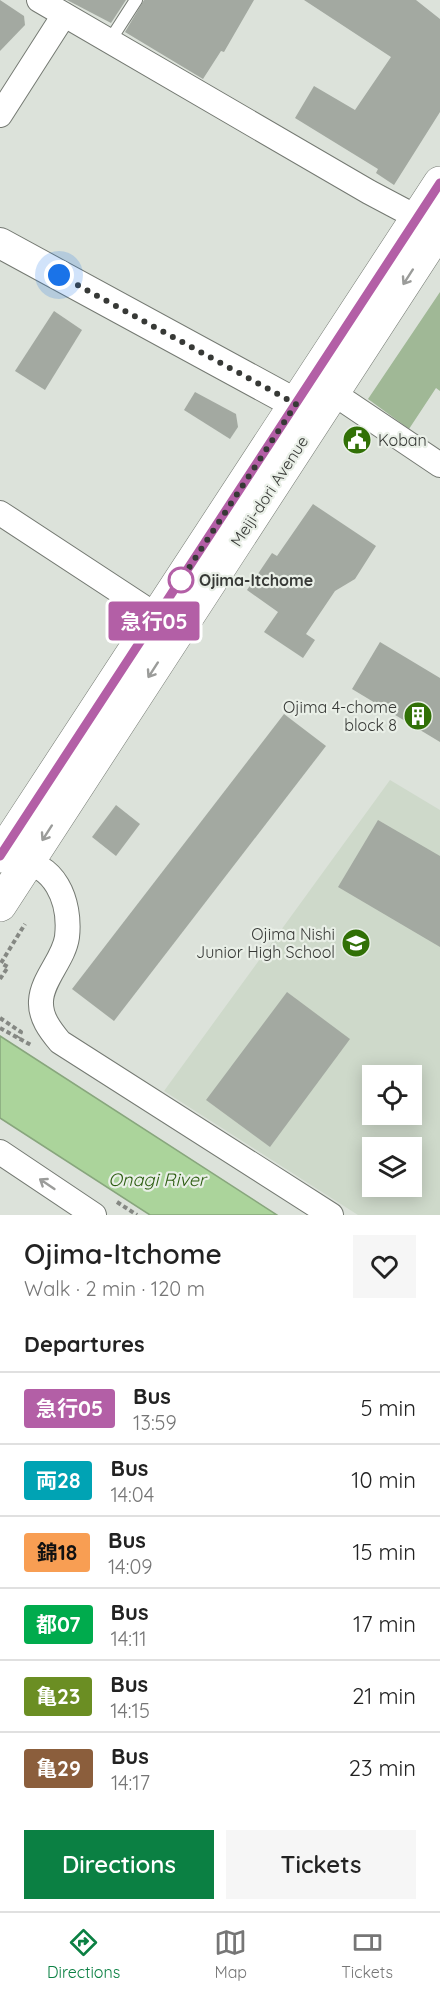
<!DOCTYPE html>
<html lang="en">
<head>
<meta charset="utf-8">
<style>
  :root { --surface:#fff; --page:#f6f6f6; --text:#222; --muted:#767676; --line:#e0e0e0; --accent:#0b8043 }
  body { margin:0; font-family:Quicksand,"Noto Sans JP",sans-serif; background:var(--page); color:var(--text); height:100vh; display:flex; flex-direction:column; font-size:22px; white-space:nowrap }
  * { box-sizing:border-box; margin:0 }
  p { font-size:20px; color:var(--muted) }
  .icon { flex:none; width:33px; height:33px; fill:none; stroke:currentColor; stroke-width:2; stroke-linecap:round; stroke-linejoin:round }
  .map { position:relative; height:1215px; overflow:hidden }
  .sheet { display:flex; flex-direction:column; background:var(--surface); flex:1 }
  .sheet>* { flex:none }
  .badge { padding:0 12px; border-radius:4px; font-size:21px; line-height:39px }
  .controls { position:absolute; left:362px; top:1065px; display:grid; gap:12px }
  .controls a { display:grid; place-items:center; width:60px; height:60px; border-radius:0px; background:var(--surface); box-shadow:0 3px 15px #0003; font-size:30px }
  .you { position:absolute; width:30px; height:30px; margin:-15px; border:4px solid #fff; border-radius:50%; background:#1a73e8; box-shadow:0 0 0 9px #1a73e833 }
  .map>.badge { position:absolute; translate:-50% -50%; box-shadow:0 0 0 3px #fff }
  h2 { padding:0 24px; font-size:22px; line-height:54px }
  .round { display:grid; place-items:center; flex:none; width:63px; height:63px; border-radius:0px; background:var(--page) }
  .head { display:flex; align-items:center; justify-content:space-between; height:102px; padding:0 24px }
  h1 { font-size:28px; font-weight:600; line-height:45px }
  .button { display:flex; gap:12px; margin-top:auto; padding:12px 24px }
  .button a { flex:1; height:69px; border-radius:0px; background:var(--accent); color:#fff; font-size:24px; font-weight:600; line-height:69px; text-align:center }
  .button a+a { background:var(--page); color:var(--text) }
  ul { padding:0; list-style:none }
  li { display:flex; align-items:center; gap:18px; height:72px; padding:0 24px; border-top:2px solid var(--line) }
  li div { flex:1 }
  li b { display:block; font-size:22px }
  li em { font-style:normal }
  li .badge { min-width:66px; font-weight:700; text-align:center }
  .dock { display:flex; justify-content:space-around; align-items:center; height:84px; border-top:2px solid var(--line); background:var(--surface); font-size:16px; color:var(--muted) }
  .dock a { display:grid; justify-items:center; gap:3px }
  .dock .on { color:var(--accent) }
  .map>svg:first-child { display:block }
  .built { fill:#ced9ca; fill-rule:evenodd }
  .green { fill:#a0b896 }
  .water { fill:#abd49b; stroke:#88a67d; stroke-width:1.5 }
  .building { fill:#a3a9a1 }
  .lines { fill:none; stroke-linecap:round; stroke-linejoin:round }
  .service-casing { stroke:#747972; stroke-width:14 }
  .minor-casing { stroke:#747972; stroke-width:26 }
  .tertiary-casing { stroke:#747972; stroke-width:32 }
  .primary-casing { stroke:#747972; stroke-width:34 }
  .path { stroke:#858883; stroke-width:4; stroke-dasharray:4.5 3; stroke-linecap:butt }
  .service { stroke:#fff; stroke-width:12 }
  .minor { stroke:#fff; stroke-width:24 }
  .tertiary { stroke:#fff; stroke-width:30 }
  .primary { stroke:#fff; stroke-width:33 }
  .oneway { stroke:#9b9c9a }
  .line-casing { stroke:#fff; stroke-width:14 }
  .line { stroke:#b35fa6; stroke-width:9 }
  .walk { stroke:#373936; stroke-width:6; stroke-dasharray:0 10.8 }
  .stop-dot { fill:#fff; stroke:#b35fa6; stroke-width:3 }
  .labels { text-anchor:middle; dominant-baseline:central; stroke-width:4.5; stroke-linejoin:round; paint-order:stroke }
  .poi-label { font-size:16px; fill:#373936; stroke:#e9efe7; text-anchor:end }
  .street-label { font-size:16px; fill:#373936; stroke:#e9efe7 }
  .stop-label { font-size:16px; font-weight:bold; fill:#373936; stroke:#e9efe7; text-anchor:start }
  .water-label { font-size:18px; font-style:italic; fill:#2c5d10; stroke:#e9efe7 }
</style>
</head>
<body>
<div class="map">
<svg width="440" height="1215" viewBox="0 0 440 1215">
  <rect width="100%" height="100%" fill="#dce2da"/>
  <path class="built" d="M390,780L440,810V1215H358L164,1091ZM372,1076H411V1114H372ZM372,1148H411V1186H372Z"/>
  <path class="green" d="M440,292V391L436,388L409,429L368,399Z"/>
  <path class="water" d="M0,1036L277,1215H150L0,1118Z"/>
  <g class="building">
    <path d="M0,0L24,16L25,25L0,51Z"/>
    <path d="M67,0H126L111,23Z"/>
    <path d="M144,0H254L224,52L221,51L203,79L125,32Z"/>
    <path d="M304,0H416L440,19V112L394,185L376,173L378,169L295,118L314,86L355,110L391,57Z"/>
    <path d="M54,311L82,330L45,390L15,371Z"/>
    <path d="M195,392L236,414L238,427L230,439L184,410Z"/>
    <path d="M313,504L376,546L355,579L335,591L306,634L315,640L303,658L264,632L278,612L247,590L272,553L277,556Z"/>
    <path d="M380,642L440,678V742L352,689Z"/>
    <path d="M284,714L326,746L114,1021L72,989Z"/>
    <path d="M116,805L140,824L116,856L92,837Z"/>
    <path d="M378,820L440,856V947L338,887Z"/>
    <path d="M287,992L350,1039L270,1147L206,1100Z"/>
  </g>
  <g class="lines">
    <g class="service-casing">
      <path id="service" d="M109,42L136,0"/>
    </g>
    <g class="minor-casing">
      <g id="minor">
        <path d="M39,0L369,192L418,218"/>
        <path d="M0,115L64,15"/>
        <path d="M318,398L333,393L440,465"/>
        <path d="M0,513L157,616"/>
        <path d="M14,862C55,860 71,902 67,937C64,959 42,979 41,1001C40,1017 50,1030 60,1042L331,1215"/>
        <path d="M0,1152L94,1215"/>
      </g>
    </g>
    <g class="tertiary-casing">
      <path id="tertiary" d="M0,243L296,404"/>
    </g>
    <g class="primary-casing">
      <g id="primary">
        <path d="M0,856L440,183"/>
        <path d="M0,905L440,228"/>
      </g>
    </g>
    <g class="path">
      <path d="M0,979L8,967L1,963L25,924"/>
      <path d="M0,1018L21,1032L18,1038"/>
      <path d="M0,1028L31,1045"/>
      <path d="M117,1202L137,1215"/>
    </g>
    <use href="#service" class="service"/>
    <use href="#minor" class="minor"/>
    <use href="#tertiary" class="tertiary"/>
    <use href="#primary" class="primary"/>
  </g>
  <defs><path id="oneway-shaft" d="M-6 0H5M1.5-3L5.5 0L1.5 3" fill="none" stroke-width="1.6" stroke-linecap="round" stroke-linejoin="round" transform="scale(1.5)"/></defs>
  <g class="oneway">
    <use href="#oneway-shaft" transform="translate(408 277) rotate(123)"/>
    <use href="#oneway-shaft" transform="translate(153 670) rotate(123)"/>
    <use href="#oneway-shaft" transform="translate(47 833) rotate(123)"/>
    <use href="#oneway-shaft" transform="translate(47 1184) rotate(-146)"/>
  </g>
  <g class="lines">
    <g class="line-casing">
      <path id="line" d="M0,856L440,183"/>
    </g>
    <use href="#line" class="line"/>
    <path class="walk" d="M59,275L296,404L181,580"/>
  </g>
  <defs>
    <g id="civic-disc" transform="scale(1.5)"><circle r="9.5" fill="#317006" stroke="#e9efe7"/><path d="M-.6-6.5H3V-4.5H.6V-3L4-1V1h2V6H-6V1h2V-1L-.6-3ZM-1.2 2.5V6h2.4V2.5Z" fill="#fff"/></g>
    <g id="building-disc" transform="scale(1.5)"><circle r="9.5" fill="#317006" stroke="#e9efe7"/><path d="M-4-6H4V6H1V3H-1V6H-4ZM-2.5-4.3h1.7v1.8h-1.7ZM.8-4.3h1.7v1.8H.8ZM-2.5-1h1.7V.8h-1.7ZM.8-1h1.7V.8H.8Z" fill="#fff"/></g>
    <g id="school-disc" transform="scale(1.5)"><circle r="9.5" fill="#317006" stroke="#e9efe7"/><path d="M0-5L7-2L0 1L-7-2ZM-4 1L0 2.5L4 1V4Q0 6-4 4Z" fill="#fff"/></g>
  </defs>
  <g fill-rule="evenodd">
    <use href="#civic-disc" x="357" y="440"/>
    <use href="#building-disc" x="418" y="716"/>
    <use href="#school-disc" x="356" y="943"/>
  </g>
  <circle class="stop-dot" cx="181" cy="580" r="12"/>
  <g class="labels">
    <g class="poi-label">
      <text x="378" y="440" text-anchor="start">Koban</text>
      <text x="397" y="707">Ojima 4-chome<tspan x="397" dy="18">block 8</tspan></text>
      <text x="335" y="934">Ojima Nishi<tspan x="335" dy="18">Junior High School</tspan></text>
    </g>
    <g class="street-label">
      <text transform="translate(269 491) rotate(-57)">Meiji-dori Avenue</text>
    </g>
    <g class="stop-label">
      <text x="199" y="580">Ojima-Itchome</text>
    </g>
    <g class="water-label">
      <text x="157" y="1179">Onagi River</text>
    </g>
  </g>
</svg>
<div class="controls">
<a><svg class="icon" aria-label="locate" viewBox="0 0 24 24"><circle cx="12" cy="12" r="6"/><path d="M12 2v4M12 18v4M2 12h4M18 12h4"/></svg></a>
<a><svg class="icon" aria-label="layers" viewBox="0 0 24 24"><path d="M12 4l9 5-9 5-9-5zM3 14l9 5 9-5"/></svg></a>
</div>
<div class="you" style="left:59px;top:275px"></div>
<b class="badge" style="left:154px;top:621px;background:#b35fa6;color:#fff">急行05</b>
</div>
<section class="sheet">
<div class="head"><div><h1>Ojima-Itchome</h1><p>Walk · 2 min · 120 m</p></div><a class="round"><svg class="icon" aria-label="heart" viewBox="0 0 24 24"><path d="M12 20l-8-8c-3-5 5-10 8-4 3-6 11-1 8 4z"/></svg></a></div>
<h2>Departures</h2>
<ul>
<li><span class="badge" style="background:#b35fa6;color:#fff">急行05</span><div><b>Bus</b><p>13:59</p></div><em>5 min</em></li>
<li><span class="badge" style="background:#00a3b4;color:#fff">両28</span><div><b>Bus</b><p>14:04</p></div><em>10 min</em></li>
<li><span class="badge" style="background:#f89e53;color:#111">錦18</span><div><b>Bus</b><p>14:09</p></div><em>15 min</em></li>
<li><span class="badge" style="background:#00ab4d;color:#fff">都07</span><div><b>Bus</b><p>14:11</p></div><em>17 min</em></li>
<li><span class="badge" style="background:#6b8e23;color:#fff">亀23</span><div><b>Bus</b><p>14:15</p></div><em>21 min</em></li>
<li><span class="badge" style="background:#8b5e3c;color:#fff">亀29</span><div><b>Bus</b><p>14:17</p></div><em>23 min</em></li>
</ul>
<div class="button"><a>Directions</a><a>Tickets</a></div>
</section>
<nav class="dock">
<a class="on"><svg class="icon" aria-label="directions" viewBox="0 0 24 24"><path d="M12 3l9 9-9 9-9-9zM9 14v-3h6M13 9l2 2-2 2"/></svg>Directions</a>
<a><svg class="icon" aria-label="map" viewBox="0 0 24 24"><path d="M3 6l6-2 6 2 6-2v14l-6 2-6-2-6 2zM9 4v14M15 6v14"/></svg>Map</a>
<a><svg class="icon" aria-label="tickets" viewBox="0 0 24 24"><path d="M3 7h18v10H3zM15 7v10"/></svg>Tickets</a>
</nav>
</body>
</html>
